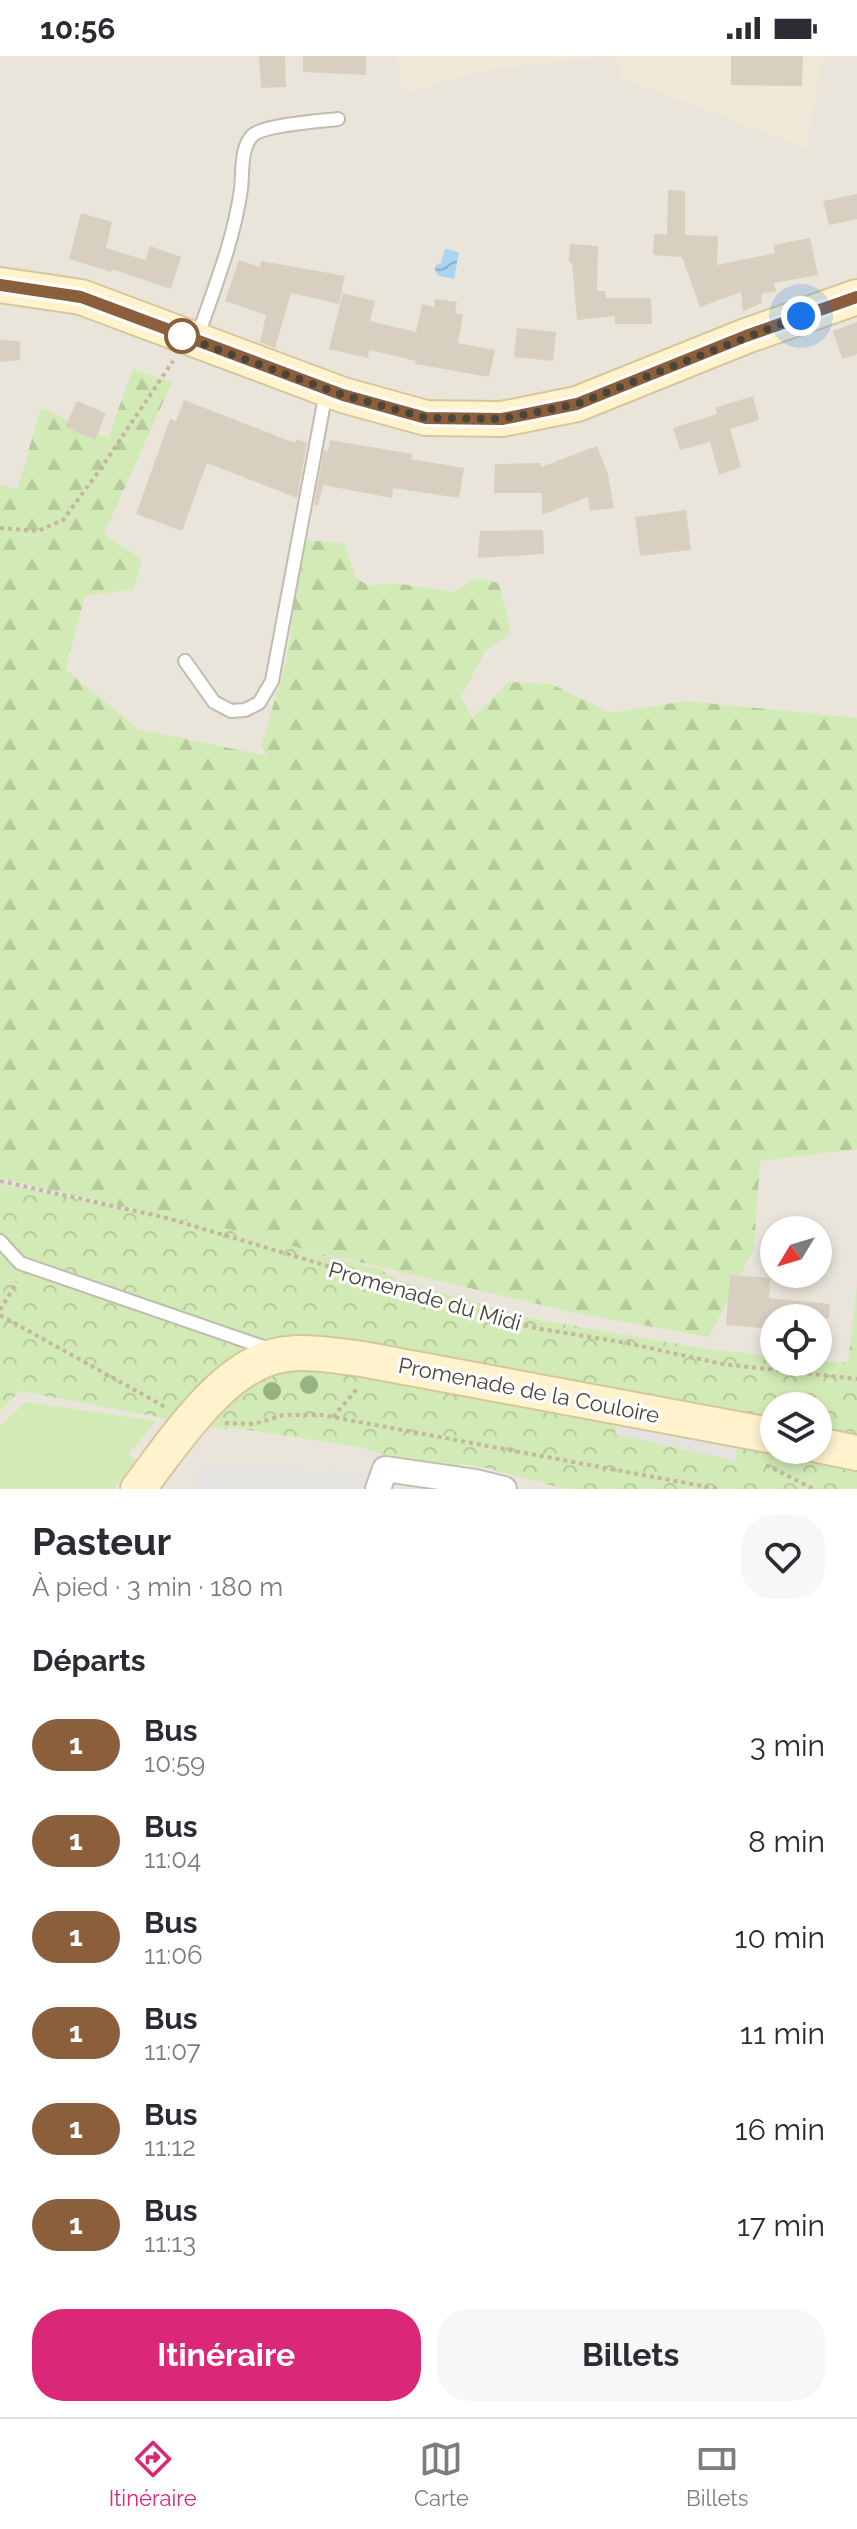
<!DOCTYPE html>
<html lang="fr">
<head>
<meta charset="utf-8">
<style>
  :root { --surface:#fff; --page:#f7f7f7; --text:#2b2b33; --muted:#7c7c81; --line:#e1e1e2; --accent:#db2777 }
  body { margin:0; font-family:Raleway,sans-serif; background:var(--page); color:var(--text); height:100vh; display:flex; flex-direction:column; font-size:30px; white-space:nowrap }
  * { box-sizing:border-box; margin:0 }
  p { font-size:26px; color:var(--muted) }
  .icon { flex:none; width:44px; height:44px; fill:none; stroke:currentColor; stroke-width:2; stroke-linecap:round; stroke-linejoin:round }
  .map { position:relative; height:1433px; overflow:hidden }
  .details { display:flex; flex-direction:column; background:var(--surface); flex:1 }
  .details>* { flex:none }
  .badge { padding:0 16px; border-radius:26px; font-size:28px; line-height:52px }
  .needle { width:52px; rotate:232deg }
  .fabs { position:absolute; left:760px; top:1160px; display:grid; gap:16px }
  .fabs a { display:grid; place-items:center; width:72px; height:72px; border-radius:50%; background:var(--surface); box-shadow:0 4px 12px #0003; font-size:40px }
  .you { position:absolute; width:40px; height:40px; margin:-20px; border:6px solid #fff; border-radius:50%; background:#1a73e8; box-shadow:0 0 0 12px #1a73e833 }
  .map>.badge { position:absolute; translate:-50% -50%; box-shadow:0 0 0 4px #fff }
  h2 { padding:0 32px; font-size:30px; line-height:72px }
  .round { display:grid; place-items:center; flex:none; width:84px; height:84px; border-radius:32px; background:var(--page) }
  .overview { display:flex; align-items:center; justify-content:space-between; height:136px; padding:0 32px }
  h1 { font-size:38px; font-weight:700; line-height:60px }
  .primary-button { display:flex; gap:16px; margin-top:auto; padding:16px 32px }
  .primary-button a { flex:1; height:92px; border-radius:32px; background:var(--accent); color:#fff; font-size:32px; font-weight:700; line-height:92px; text-align:center }
  .primary-button a+a { background:var(--page); color:var(--text) }
  ul { padding:0; list-style:none }
  li { display:flex; align-items:center; gap:24px; height:96px; padding:0 32px }
  li div { flex:1 }
  li b { display:block; font-size:30px }
  li em { font-style:normal }
  li .badge { min-width:88px; font-weight:700; text-align:center }
  .status { display:flex; justify-content:space-between; align-items:center; height:56px; padding:0 40px; background:var(--surface); direction:ltr }
  .status svg { height:22px; fill:currentColor }
  .tab-bar { display:flex; justify-content:space-around; align-items:center; height:112px; border-top:2px solid var(--line); background:var(--surface); font-size:22px; color:var(--muted) }
  .tab-bar a { display:grid; justify-items:center; gap:4px }
  .tab-bar .current { color:var(--accent) }
  .map>svg:first-child { display:block }
  .residential { fill:#eae5da; fill-rule:evenodd }
  .education { fill:#efe8d6 }
  .grass { fill:#d2eab5 }
  .forest { fill:url(#forest-firs) }
  .park { fill:url(#park-crowns); fill-rule:evenodd }
  .parking { fill:#e5e3e0 }
  .water { fill:url(#water-waves) }
  .building { fill:#d8cfc1 }
  .lines { fill:none; stroke-linecap:round; stroke-linejoin:round }
  .lane-casing { stroke:#c2bbae; stroke-width:16 }
  .street-casing { stroke:#c2bbae; stroke-width:28 }
  .secondary-casing { stroke:#d6c79b; stroke-width:38 }
  .path { stroke:#c4b79f; stroke-width:4; stroke-dasharray:4 4; stroke-linecap:butt }
  .lane { stroke:#fff; stroke-width:12 }
  .street { stroke:#fff; stroke-width:24 }
  .secondary { stroke:#fff3cd; stroke-width:34 }
  .tree { fill:#97b381 }
  .line-casing { stroke:#fff; stroke-width:18 }
  .line { stroke:#8b5e3c; stroke-width:12 }
  .walk { stroke:#4b4439; stroke-width:8; stroke-dasharray:0 14.4 }
  .stop-dot { fill:#fff; stroke:#8b5e3c; stroke-width:4 }
  .labels { text-anchor:middle; dominant-baseline:central; stroke-width:6; stroke-linejoin:round; paint-order:stroke }
  .street-label { font-size:22px; fill:#4b4439; stroke:#fff }
</style>
</head>
<body>
<div class="status"><b>10:56</b><svg viewBox="0 0 49 12"><path d="M0 12V9h3v3zM5 12V6h3v6zM10 12V3h3v9zM15 12V0h3v12zM26 1h20v11H26zM47 4h2v5h-2z"/></svg></div>
<div class="map">
<svg width="857" height="1433" viewBox="0 0 857 1433">
  <defs>
    <pattern id="forest-firs" width="22" height="20" patternUnits="userSpaceOnUse" patternTransform="scale(2)"><rect width="22" height="20" fill="#d2eab5"/><path d="M5 1l3.5 6h-7zM16 11l3.5 6h-7z" fill="#b6ca9c"/></pattern>
    <pattern id="park-crowns" width="20" height="18" patternUnits="userSpaceOnUse" patternTransform="scale(2)"><rect width="20" height="18" fill="#d2eab5"/><path d="M2 6a3 3 0 1 1 6 0M12 15a3 3 0 1 1 6 0" fill="none" stroke="#b6ca9c"/></pattern>
    <pattern id="water-waves" width="16" height="10" patternUnits="userSpaceOnUse" patternTransform="scale(2)"><rect width="16" height="10" fill="#a9d4f2"/><path d="M0 5q4-4 8 0t8 0" fill="none" stroke="#8caec5"/></pattern>
  </defs>
  <rect width="100%" height="100%" fill="#f6f3ec"/>
  <path class="residential" d="M0,0H857V1433H0ZM774,1174H818V1218H774ZM774,1262H818V1306H774ZM774,1350H818V1394H774Z"/>
  <g class="education">
    <path d="M397,0H605L486,14L403,37Z"/>
    <path d="M616,0H823L806,92L622,22Z"/>
  </g>
  <path class="grass" d="M26,1346L156,1365L128,1398L136,1405L113,1433H0V1370Z"/>
  <g class="forest">
    <path d="M133,313L172,326L104,478L142,503L134,533L85,540L65,613L138,673L267,700L261,690L287,604L302,484L344,487L356,522L367,529L400,528L454,536L477,522L499,527L511,577L486,594L461,641L472,662L509,626L551,628L611,657L686,645L857,662V1093L760,1105L754,1192L709,1281L576,1257L0,1122V428L17,434L41,352L108,382Z"/>
    <path d="M857,1230V1308L848,1307Z"/>
  </g>
  <path class="park" d="M0,1128L229,1173L382,1214L397,1224L534,1263L713,1294L774,1300V1306L818,1304L857,1308V1433H565L486,1412L460,1408L459,1412L445,1409V1406H442L441,1410L387,1400L365,1392L229,1371L228,1374L211,1371L20,1335L0,1355ZM774,1350H818V1394H774Z"/>
  <g class="parking">
    <path d="M619,1359L739,1384L735,1405L615,1378Z"/>
    <path d="M206,1407L335,1415L370,1416L361,1433H190Z"/>
  </g>
  <path class="water" d="M445,193L459,196L454,223L439,220L435,215L436,209L441,207Z"/>
  <g class="building">
    <path d="M259,0H285L286,31L261,32Z"/>
    <path d="M303,0H366V19L303,16Z"/>
    <path d="M731,0H803L802,30L731,29Z"/>
    <path d="M668,134L685,135V179L718,180L717,209L775,197L774,189L810,182L818,219L774,227L776,235L761,238L762,247L743,255L741,236L700,251L682,201L653,199L654,178H667Z"/>
    <path d="M857,138V163L829,169L823,145Z"/>
    <path d="M81,157L112,166L106,192L145,204L150,190L181,201L171,233L112,213L111,216L69,203Z"/>
    <path d="M570,188L598,190L597,235H605L606,242H651L652,268H615V260L577,264L572,207L569,206Z"/>
    <path d="M239,204L260,211L261,205L345,220L339,248L291,237L275,292L260,286L266,259L225,245Z"/>
    <path d="M343,237L375,245L370,265L416,276L422,248L434,251L435,243L457,246L455,257L463,259L458,287L495,294L489,321L415,308L416,305L369,294L368,302L329,293Z"/>
    <path d="M857,266V298L842,303L833,275Z"/>
    <path d="M517,272L556,276L553,305L514,301Z"/>
    <path d="M0,284L20,285V304L0,306Z"/>
    <path d="M753,340L759,364L730,373L741,411L719,419L710,386L680,394L673,372L717,358L715,352Z"/>
    <path d="M184,344L295,387L297,383L307,387L297,442L207,407L182,475L136,458L170,363L176,365Z"/>
    <path d="M77,345L106,357L95,384L65,371Z"/>
    <path d="M330,384L412,398L411,403L464,412L459,442L393,432L392,442L323,429L318,450L314,448L324,394L328,396Z"/>
    <path d="M597,390L608,418L614,452L590,455L588,441L542,459V437H494L495,408L541,407V411Z"/>
    <path d="M686,454L691,494L640,500L635,461Z"/>
    <path d="M543,474L544,498L478,502L480,475Z"/>
    <path d="M730,1219L770,1222L769,1242L830,1248L829,1262H774V1273L726,1269Z"/>
  </g>
  <g class="lines">
    <g class="lane-casing">
      <g id="lane">
        <path d="M197,282C214,233 234,184 241,133C243,117 240,91 253,79C264,69 320,65 338,63"/>
        <path d="M185,605L214,646L231,655L245,654L259,647L272,625L326,336"/>
        <path d="M0,1185L20,1207L272,1294"/>
      </g>
    </g>
    <g class="street-casing">
      <path id="street" d="M378,1433L385,1413L475,1426L504,1433"/>
    </g>
    <g class="secondary-casing">
      <g id="secondary">
        <path d="M0,229L81,241L343,339L426,362L502,363L577,348L746,280L857,241"/>
        <path d="M818,1389L857,1397"/>
        <path d="M138,1433C173,1388 225,1304 287,1298C311,1295 337,1300 362,1303L774,1380"/>
      </g>
    </g>
    <g class="path">
      <path d="M0,472L38,475L63,464L99,415L173,305"/>
      <path d="M0,1125L167,1162L535,1272L627,1287L722,1308L857,1323"/>
      <path d="M0,1254L17,1226"/>
      <path d="M0,1259L167,1352"/>
      <path d="M333,1361L357,1333"/>
      <path d="M225,1367L255,1368L283,1359H322L718,1433"/>
      <path d="M766,1409L814,1433"/>
    </g>
    <use href="#lane" class="lane"/>
    <use href="#street" class="street"/>
    <use href="#secondary" class="secondary"/>
  </g>
  <g class="tree">
    <circle cx="309" cy="1329" r="9"/>
    <circle cx="272" cy="1335" r="9"/>
  </g>
  <g class="lines">
    <g class="line-casing">
      <path id="line" d="M0,229L81,241L343,339L426,362L502,363L577,348L746,280L857,241"/>
    </g>
    <use href="#line" class="line"/>
    <path class="walk" d="M182,280L173,277L343,339L426,362L502,363L577,348L801,260"/>
  </g>
  <circle class="stop-dot" cx="182" cy="280" r="16"/>
  <g class="labels">
    <g class="street-label">
      <text transform="translate(425 1240) rotate(16)">Promenade du Midi</text>
      <text transform="translate(529 1334) rotate(11)">Promenade de la Couloire</text>
    </g>
  </g>
</svg>
<div class="fabs">
<a><svg class="needle" viewBox="-14 -14 28 28"><path d="M0-13l5 13h-10z" fill="#e53935"/><path d="M0 13l5-13h-10z" fill="#7c7c81"/></svg></a>
<a><svg class="icon" aria-label="locate" viewBox="0 0 24 24"><circle cx="12" cy="12" r="6"/><path d="M12 2v4M12 18v4M2 12h4M18 12h4"/></svg></a>
<a><svg class="icon" aria-label="layers" viewBox="0 0 24 24"><path d="M12 4l9 5-9 5-9-5zM3 14l9 5 9-5"/></svg></a>
</div>
<div class="you" style="left:801px;top:260px"></div>
</div>
<section class="details">
<div class="overview"><div><h1>Pasteur</h1><p>À pied · 3 min · 180 m</p></div><a class="round"><svg class="icon" aria-label="heart" viewBox="0 0 24 24"><path d="M12 20l-8-8c-3-5 5-10 8-4 3-6 11-1 8 4z"/></svg></a></div>
<h2>Départs</h2>
<ul>
<li><span class="badge" style="background:#8b5e3c;color:#fff">1</span><div><b>Bus</b><p>10:59</p></div><em>3 min</em></li>
<li><span class="badge" style="background:#8b5e3c;color:#fff">1</span><div><b>Bus</b><p>11:04</p></div><em>8 min</em></li>
<li><span class="badge" style="background:#8b5e3c;color:#fff">1</span><div><b>Bus</b><p>11:06</p></div><em>10 min</em></li>
<li><span class="badge" style="background:#8b5e3c;color:#fff">1</span><div><b>Bus</b><p>11:07</p></div><em>11 min</em></li>
<li><span class="badge" style="background:#8b5e3c;color:#fff">1</span><div><b>Bus</b><p>11:12</p></div><em>16 min</em></li>
<li><span class="badge" style="background:#8b5e3c;color:#fff">1</span><div><b>Bus</b><p>11:13</p></div><em>17 min</em></li>
</ul>
<div class="primary-button"><a>Itinéraire</a><a>Billets</a></div>
</section>
<nav class="tab-bar">
<a class="current"><svg class="icon" aria-label="directions" viewBox="0 0 24 24"><path d="M12 3l9 9-9 9-9-9zM9 14v-3h6M13 9l2 2-2 2"/></svg>Itinéraire</a>
<a><svg class="icon" aria-label="map" viewBox="0 0 24 24"><path d="M3 6l6-2 6 2 6-2v14l-6 2-6-2-6 2zM9 4v14M15 6v14"/></svg>Carte</a>
<a><svg class="icon" aria-label="tickets" viewBox="0 0 24 24"><path d="M3 7h18v10H3zM15 7v10"/></svg>Billets</a>
</nav>
</body>
</html>
